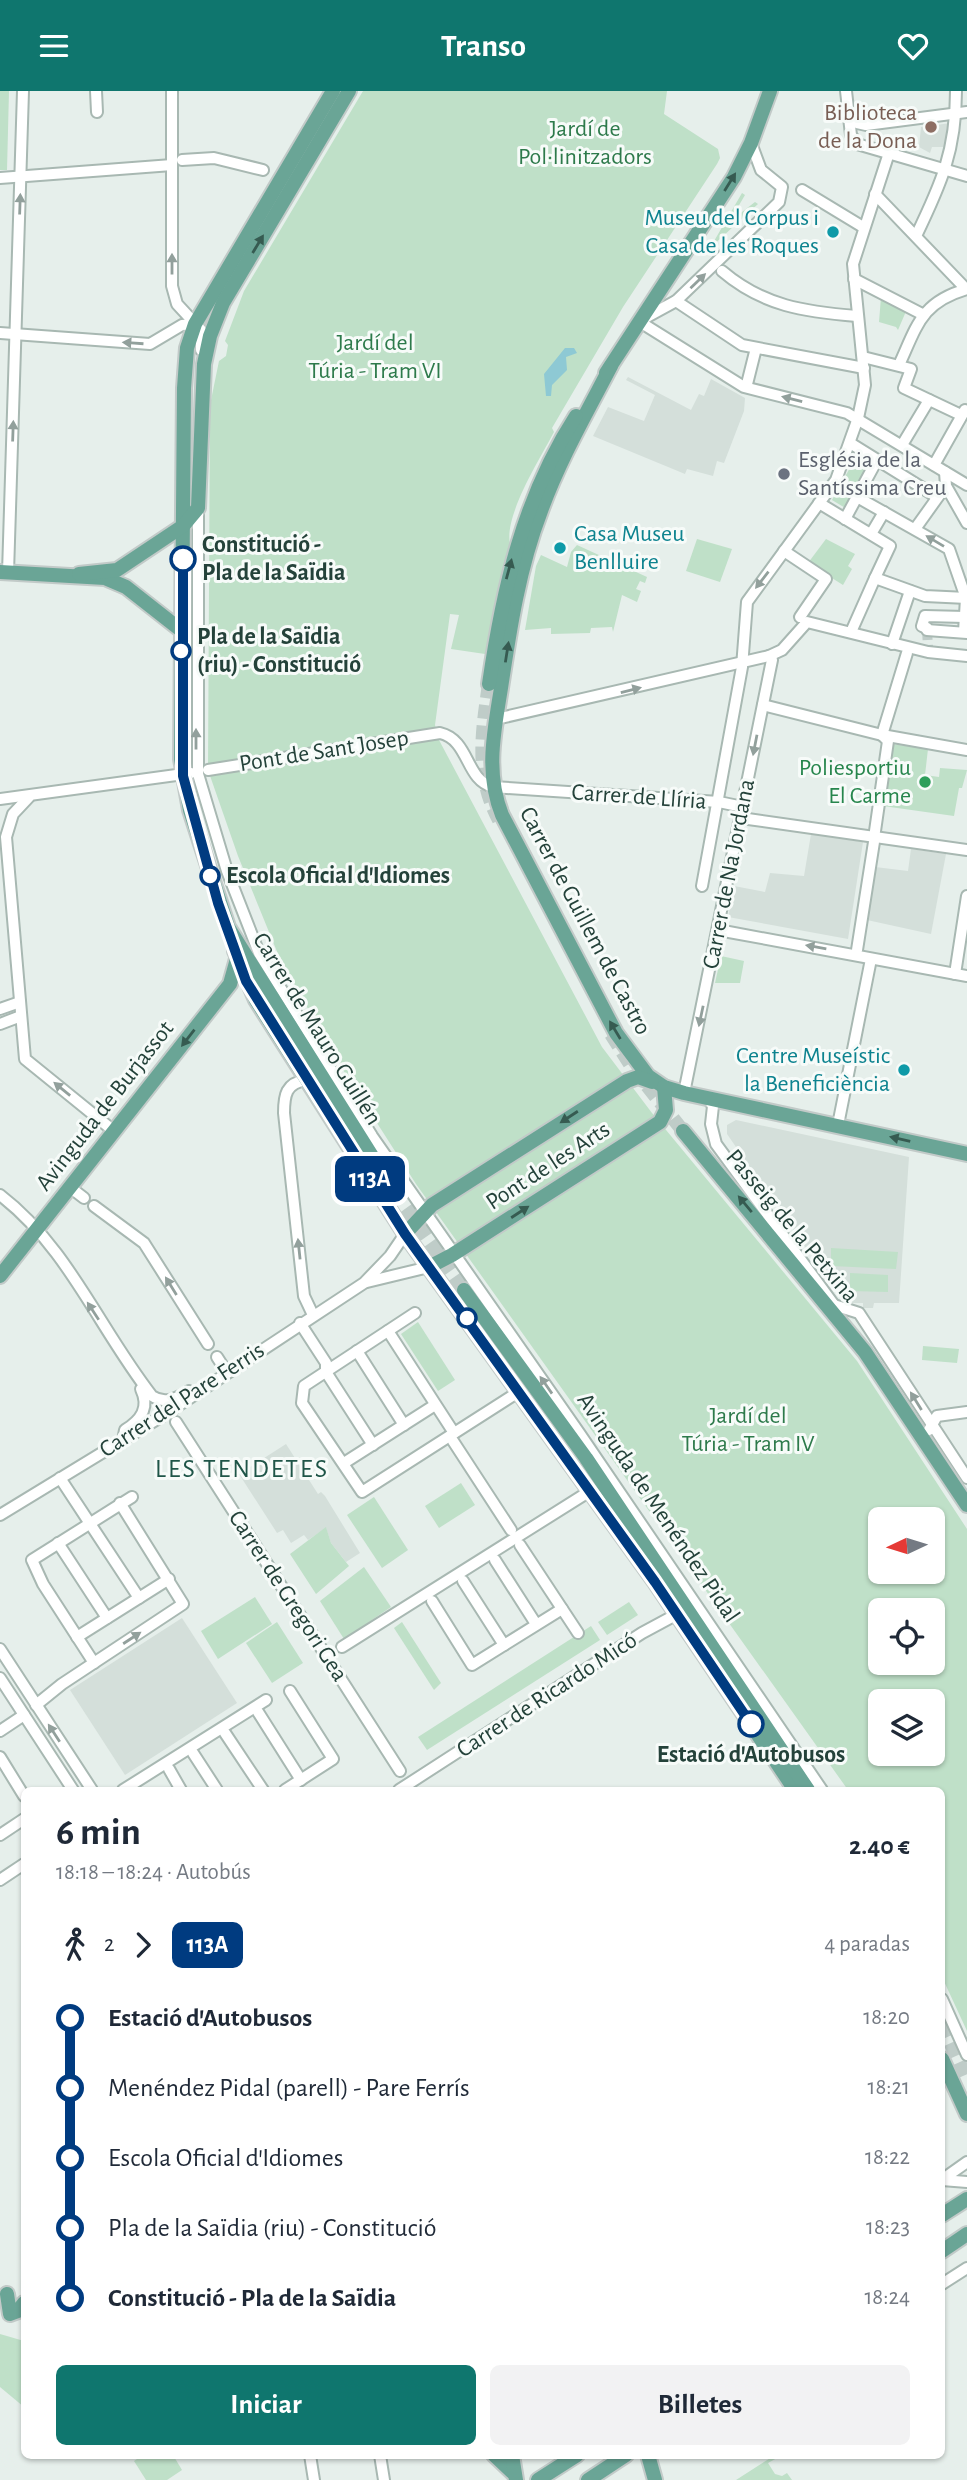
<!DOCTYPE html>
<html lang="es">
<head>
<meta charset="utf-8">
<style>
  :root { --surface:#fff; --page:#f2f2f3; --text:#1f2937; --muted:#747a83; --accent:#0f766e }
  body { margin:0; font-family:"Alegreya Sans",sans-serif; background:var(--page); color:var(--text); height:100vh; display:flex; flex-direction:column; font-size:26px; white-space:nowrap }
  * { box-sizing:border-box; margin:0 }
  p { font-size:23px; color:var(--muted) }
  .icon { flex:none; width:38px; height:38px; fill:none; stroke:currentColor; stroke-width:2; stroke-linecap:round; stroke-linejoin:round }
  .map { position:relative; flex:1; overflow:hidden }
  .sheet { position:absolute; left:21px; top:1696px; width:924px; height:672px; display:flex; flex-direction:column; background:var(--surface); border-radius:10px; box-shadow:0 2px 5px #0004 }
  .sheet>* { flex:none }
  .badge { padding:0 14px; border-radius:10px; font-size:24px; line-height:46px }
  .needle { width:46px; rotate:266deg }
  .tools { position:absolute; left:868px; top:1416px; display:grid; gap:14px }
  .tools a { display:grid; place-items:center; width:77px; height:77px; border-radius:10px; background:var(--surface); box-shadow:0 2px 5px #0004; font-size:35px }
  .map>.badge { position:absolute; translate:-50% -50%; box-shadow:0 0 0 4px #fff }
  .legs { display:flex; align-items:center; gap:10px; height:77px; padding:0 35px; font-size:23px }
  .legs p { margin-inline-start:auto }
  .head { display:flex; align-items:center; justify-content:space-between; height:119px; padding:0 35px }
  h1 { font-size:38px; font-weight:600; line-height:52px }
  .cta { display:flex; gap:14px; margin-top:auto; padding:14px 35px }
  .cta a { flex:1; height:80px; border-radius:10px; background:var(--accent); color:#fff; font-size:28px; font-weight:600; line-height:80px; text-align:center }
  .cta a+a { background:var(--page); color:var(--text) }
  ul { padding:0 35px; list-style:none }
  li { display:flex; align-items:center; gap:24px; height:70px; font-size:26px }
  li i { display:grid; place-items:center; width:10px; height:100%; margin:0 9px; background:currentColor }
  li i::after { content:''; width:18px; height:18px; margin:-9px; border:5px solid; border-radius:50%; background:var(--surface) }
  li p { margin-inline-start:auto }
  li:first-child i { background:linear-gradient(#0000 50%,currentColor 0) }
  li:last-child i { background:linear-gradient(currentColor 50%,#0000 0) }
  header { display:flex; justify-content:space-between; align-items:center; height:91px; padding:0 35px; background:var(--accent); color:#fff; font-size:32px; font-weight:600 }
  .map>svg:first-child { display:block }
  .built { fill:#d4dfda }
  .green { fill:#bfe0c8; fill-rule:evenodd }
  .water { fill:#8ec9d4 }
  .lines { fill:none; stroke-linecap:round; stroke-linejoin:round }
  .minor-tunnel { stroke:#bfccc8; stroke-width:10; stroke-dasharray:10 5; stroke-linecap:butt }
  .major-tunnel { stroke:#bfccc8; stroke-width:14; stroke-dasharray:14 7; stroke-linecap:butt }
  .minor-casing { stroke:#a8b8b2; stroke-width:14 }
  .major-casing { stroke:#c2cac8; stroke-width:18 }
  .minor { stroke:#fff; stroke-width:10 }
  .major { stroke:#6aa596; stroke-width:14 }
  .oneway { fill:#365b51 }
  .oneway2 { fill:#92a09c }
  .line-1-casing { stroke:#fff; stroke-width:16 }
  .line-1 { stroke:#003b80; stroke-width:10 }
  .education-dot { fill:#8d6e63; stroke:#f7fbf9; stroke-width:2.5 }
  .culture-dot { fill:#0f9aa8; stroke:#f7fbf9; stroke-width:2.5 }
  .worship-dot { fill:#6b7280; stroke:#f7fbf9; stroke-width:2.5 }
  .stop-1-dot { fill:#fff; stroke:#003b80; stroke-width:3.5 }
  .leisure-dot { fill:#2e9e5b; stroke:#f7fbf9; stroke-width:2.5 }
  .labels { text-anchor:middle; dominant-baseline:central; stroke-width:6; stroke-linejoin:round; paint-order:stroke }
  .education-label { font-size:24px; fill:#785e54; stroke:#f7fbf9; text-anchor:end }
  .park-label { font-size:24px; fill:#2d7a4b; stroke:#f7fbf9 }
  .culture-label { font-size:24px; fill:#0d838f; stroke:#f7fbf9; text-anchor:end }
  .worship-label { font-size:24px; fill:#5b616d; stroke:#f7fbf9; text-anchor:start }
  .stop-label { font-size:24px; font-weight:bold; fill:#24423a; stroke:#f7fbf9; text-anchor:start }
  .street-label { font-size:24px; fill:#24423a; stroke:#f7fbf9 }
  .leisure-label { font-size:24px; fill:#27864d; stroke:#f7fbf9; text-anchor:end }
  .neighbourhood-label { font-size:26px; letter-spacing:2px; fill:#1f5548; stroke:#f7fbf9 }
</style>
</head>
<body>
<header><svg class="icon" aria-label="menu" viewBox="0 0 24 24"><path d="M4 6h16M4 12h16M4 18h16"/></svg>Transo<svg class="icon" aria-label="heart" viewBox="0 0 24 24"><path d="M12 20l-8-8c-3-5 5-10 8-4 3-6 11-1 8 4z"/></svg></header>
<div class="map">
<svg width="967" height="2389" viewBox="0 0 967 2389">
  <rect width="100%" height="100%" fill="#e6efeb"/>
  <g class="built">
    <path d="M951,32L947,56H932L930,62L919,56L921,36Z"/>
    <path d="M628,286L691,319L699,303L704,305L711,288L745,307L744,320L724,372L717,370L713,385L687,378L685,383L593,345L608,316L644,330L655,304L626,289Z"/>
    <path d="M811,743L863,751L848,848L728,826L734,795L765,801L770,782L804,785Z"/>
    <path d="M911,758L946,763L931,843L867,829L875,776L908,780Z"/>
    <path d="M736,1029L909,1066L899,1212H874L873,1217H863V1212H844L727,1043V1034Z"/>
    <path d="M286,1353L318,1403L321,1401L325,1405L360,1462L346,1471L331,1452L326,1437L308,1449L304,1444L291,1452L283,1439L277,1442L239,1383Z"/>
    <path d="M182,1527L237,1612L125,1684L70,1599Z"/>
  </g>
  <g class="green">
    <path d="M0,0H9L7,79H0Z"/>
    <path d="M363,0H667L664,23L718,58L720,67L717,73L623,216L552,337L554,341C540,368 504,424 510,453L485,563L451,558L459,524L450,523L435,634L439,649L602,956L652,1022L857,1270L967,1438V1940L942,1886V1699H848L416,1093L331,960L278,863L238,765L208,679L210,314L219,270L226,265L228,254L225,250L244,200ZM880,1428H933V1480H880ZM880,1519H933V1572H880ZM880,1610H933V1662H880Z"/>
    <path d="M742,102L745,104L735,121L738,124L755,111L758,113L710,157Z"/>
    <path d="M881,206L907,218L898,239L896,236L879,231Z"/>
    <path d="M856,366L871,374L847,418L832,409Z"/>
    <path d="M697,448L732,458L720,491L686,480Z"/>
    <path d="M826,448L855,463L848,475L852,478L843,494L808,472Z"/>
    <path d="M577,454L647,486L645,492L640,490L636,498L641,500L637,511L622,504L613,541L612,536L591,537L590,542L551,543V537L525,539L536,475L541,464L567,476L571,461Z"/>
    <path d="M892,653L928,658L925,684L939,686L940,677L967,679L962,697H959L954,725L883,715Z"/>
    <path d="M721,865L744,870L740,892H715Z"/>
    <path d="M831,1157L898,1161L896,1178L831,1175Z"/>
    <path d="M850,1182L888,1184V1201L850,1200Z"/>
    <path d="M418,1231L455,1289L438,1300L401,1243Z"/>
    <path d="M923,1255L959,1258L957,1272L922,1269Z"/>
    <path d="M461,1392L475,1414L439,1437L425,1415Z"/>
    <path d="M374,1406L408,1459L382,1477L347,1424Z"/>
    <path d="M326,1436L331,1452L349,1475L316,1503L290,1463Z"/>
    <path d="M364,1476L391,1516L344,1548L320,1510Z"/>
    <path d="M255,1506L272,1533L218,1568L201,1540Z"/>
    <path d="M629,1511L638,1524L607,1544L598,1531Z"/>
    <path d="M277,1531L303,1572L272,1592L246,1552Z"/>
    <path d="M402,1531L441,1592L434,1599L394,1537Z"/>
    <path d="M591,1535L600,1549L427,1659L418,1646Z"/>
    <path d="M0,2243L24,2250V2316L0,2296Z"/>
    <path d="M143,2364H173L182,2379L167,2389H146L134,2370Z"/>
    <path d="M775,2364L777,2367L768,2372L775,2383L782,2385L787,2382L792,2389H736Z"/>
  </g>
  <path class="water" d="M565,257H574L577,262L566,266L567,279L552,294L551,305H546L544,283Z"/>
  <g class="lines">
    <path class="minor-tunnel" d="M927,539L928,556"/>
    <g class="major-tunnel">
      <path d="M489,593C482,642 475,684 499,729"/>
      <path d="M611,943L630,973L683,1040"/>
      <path d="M394,1100L464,1199"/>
      <path d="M942,1933L967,1989"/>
    </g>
    <g class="minor-casing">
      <g id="minor">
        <path d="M96,0L97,21"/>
        <path d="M172,0V195L177,213L201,239V259"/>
        <path d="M846,0L851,44L857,53L967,85"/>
        <path d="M848,23L857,32L866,34L967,21"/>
        <path d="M182,69L214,67L263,79"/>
        <path d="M0,87L172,74"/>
        <path d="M802,99L863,136"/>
        <path d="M875,103L966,198"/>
        <path d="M916,145C941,93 956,60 956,0"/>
        <path d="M722,180C763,215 805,221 857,225"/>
        <path d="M854,188L922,223"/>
        <path d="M676,210L742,254L864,277"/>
        <path d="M643,228L676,210L779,111L782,96L761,79L751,52"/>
        <path d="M640,231L744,296L847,322L967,394"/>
        <path d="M0,242L150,253L182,234L195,233"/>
        <path d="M863,266L911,278L904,297L961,324"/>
        <path d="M899,274C917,235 921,211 967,198"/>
        <path d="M747,293L756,257"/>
        <path d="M850,352L937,406"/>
        <path d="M902,354L929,309"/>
        <path d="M934,374L965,319"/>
        <path d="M945,381L946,395L967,432"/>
        <path d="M857,406L949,458L966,507L964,541"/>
        <path d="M819,412L890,455L875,487L925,505L967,507"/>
        <path d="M198,417V683L227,780L259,862L372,1045L580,1343L822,1699"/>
        <path d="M845,428L877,369"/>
        <path d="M915,438L940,403"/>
        <path d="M871,443L884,421"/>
        <path d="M784,460L826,488L800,526"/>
        <path d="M8,482L23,0"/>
        <path d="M927,537L922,535L925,525L965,526"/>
        <path d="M927,539L967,542"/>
        <path d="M851,541L875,487"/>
        <path d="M892,553L910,500"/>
        <path d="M763,614L882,644L967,659"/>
        <path d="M496,628L769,565L782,559L807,531L928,561L967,565"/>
        <path d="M882,644L907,562"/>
        <path d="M208,679L440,642C470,649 465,689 493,696L719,711L743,716"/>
        <path d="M29,706L13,723L6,746L25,968L115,1041"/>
        <path d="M0,708L191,682"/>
        <path d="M741,727L967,759"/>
        <path d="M874,747L888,650L882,644"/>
        <path d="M702,795L742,576L747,511L836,389L858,327L865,294L853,173L888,65"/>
        <path d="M718,839L967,885"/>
        <path d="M857,859L874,751"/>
        <path d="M955,883L967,805"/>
        <path d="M0,918L20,911"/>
        <path d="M0,933L21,925"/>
        <path d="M306,989C286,992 284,1004 284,1022L304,1205L313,1224"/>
        <path d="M684,1002L772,569L769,565"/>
        <path d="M707,1006L713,1015L711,1033L716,1053L834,1214"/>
        <path d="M838,1034L871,868"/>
        <path d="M71,1097L84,1107"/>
        <path d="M0,1104C68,1156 100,1239 152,1305C165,1314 177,1307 189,1300"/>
        <path d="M94,1115L144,1152L208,1253"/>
        <path d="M367,1191L429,1176"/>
        <path d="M834,1214L859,1222L967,1387"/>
        <path d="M415,1222L304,1295L302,1312L362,1401L520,1300"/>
        <path d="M300,1232L326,1272V1281L373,1354"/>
        <path d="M388,1240L454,1342"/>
        <path d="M357,1260L404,1334"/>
        <path d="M217,1266L226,1280"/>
        <path d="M176,1331L400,1680"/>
        <path d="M929,1339L937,1325L967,1321"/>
        <path d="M123,1349L125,1339C141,1329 150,1317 141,1298"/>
        <path d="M453,1350L511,1439"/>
        <path d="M344,1372L435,1314"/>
        <path d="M60,1387L139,1507"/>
        <path d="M0,1424L164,1324L364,1192L390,1165L405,1143"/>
        <path d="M58,1452L107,1527"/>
        <path d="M520,1454L578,1542"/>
        <path d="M495,1469L536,1533"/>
        <path d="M463,1490L504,1554"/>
        <path d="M432,1510L472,1574L562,1518"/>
        <path d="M77,1546L169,1488"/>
        <path d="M342,1556L590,1400"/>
        <path d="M0,1558L92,1699"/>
        <path d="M94,1572L43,1493L32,1469L132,1406"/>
        <path d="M0,1587L73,1699"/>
        <path d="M36,1614L62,1593L183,1513L120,1412"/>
        <path d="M258,1621L301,1689"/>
        <path d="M0,1640L24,1624"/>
        <path d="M225,1642L263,1699"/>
        <path d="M193,1662L217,1699"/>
        <path d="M0,1666L24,1705"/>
        <path d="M169,1678L181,1699"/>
        <path d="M123,1699L266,1609"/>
        <path d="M285,1699L333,1668L290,1600"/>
        <path d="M399,1699L642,1542L681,1521"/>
        <path d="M0,1744L24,1728"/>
        <path d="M0,1789L24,1773"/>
        <path d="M942,1908L967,1964"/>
        <path d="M943,2088L967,2071"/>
        <path d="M942,2089L967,2091"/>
        <path d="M942,2193L967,2177"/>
        <path d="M310,2364L314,2389"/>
        <path d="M380,2364L384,2389"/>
      </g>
    </g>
    <g class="major-casing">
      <g id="major">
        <path d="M333,0L195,233L187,257L184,297L181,668L190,719L228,836L394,1100"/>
        <path d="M611,275C586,323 559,370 541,420C519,477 510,537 501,597C494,641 485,681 502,724L616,942L648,985L664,996L684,1002L967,1063"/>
        <path d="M606,282L734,86L751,52L770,0"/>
        <path d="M0,481L105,487L126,496L182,540"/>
        <path d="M79,483L117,479L183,435L198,417L204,273L210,245L223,212L349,0"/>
        <path d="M489,593C503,498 523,407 576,325"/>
        <path d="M235,860L256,909L405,1143L655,1491L795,1699"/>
        <path d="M683,1040L865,1261L967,1414"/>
        <path d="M405,1143L432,1114L627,990L638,986L652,991"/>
        <path d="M429,1176L452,1164L660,1031L666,1019L664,996"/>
        <path d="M0,1185L230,893L237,868"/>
        <path d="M464,1199L586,1367L808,1699"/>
        <path d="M942,1968L967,2023"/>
        <path d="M942,2124L967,2108"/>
        <path d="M942,2160L967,2143"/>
        <path d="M7,2203L10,2223L18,2220L24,2212"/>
        <path d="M494,2364L512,2381"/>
        <path d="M512,2364L516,2389"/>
        <path d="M648,2364L655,2389"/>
        <path d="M538,2389L577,2364"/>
        <path d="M588,2389L626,2364"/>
      </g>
    </g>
    <use href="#minor" class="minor"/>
    <use href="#major" class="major"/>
  </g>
  <defs><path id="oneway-solid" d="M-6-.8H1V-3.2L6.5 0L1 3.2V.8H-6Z" transform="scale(1.75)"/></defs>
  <g class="oneway">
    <use href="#oneway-solid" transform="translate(730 91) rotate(-58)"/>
    <use href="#oneway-solid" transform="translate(258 153) rotate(-59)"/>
    <use href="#oneway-solid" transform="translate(509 478) rotate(-75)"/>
    <use href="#oneway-solid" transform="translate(507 561) rotate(-81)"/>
    <use href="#oneway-solid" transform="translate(615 939) rotate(-121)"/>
    <use href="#oneway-solid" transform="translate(188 947) rotate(128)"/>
    <use href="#oneway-solid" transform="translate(569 1026) rotate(147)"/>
    <use href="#oneway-solid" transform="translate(900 1048) rotate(-167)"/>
    <use href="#oneway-solid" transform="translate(745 1113) rotate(-130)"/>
    <use href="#oneway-solid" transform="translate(520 1121) rotate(-33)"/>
  </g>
  <g class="oneway2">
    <use href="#oneway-solid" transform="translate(20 113) rotate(-88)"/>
    <use href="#oneway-solid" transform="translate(172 173) rotate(-90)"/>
    <use href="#oneway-solid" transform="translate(698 190) rotate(-44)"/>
    <use href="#oneway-solid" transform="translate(133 252) rotate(-176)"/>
    <use href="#oneway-solid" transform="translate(792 308) rotate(-166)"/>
    <use href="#oneway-solid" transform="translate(13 340) rotate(-88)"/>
    <use href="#oneway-solid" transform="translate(935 450) rotate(-149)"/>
    <use href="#oneway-solid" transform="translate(762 489) rotate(128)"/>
    <use href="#oneway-solid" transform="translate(631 599) rotate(-14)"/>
    <use href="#oneway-solid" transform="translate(196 648) rotate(-90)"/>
    <use href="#oneway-solid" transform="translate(755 654) rotate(101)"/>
    <use href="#oneway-solid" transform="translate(816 856) rotate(-170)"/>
    <use href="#oneway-solid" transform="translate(701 925) rotate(102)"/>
    <use href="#oneway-solid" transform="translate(62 998) rotate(-141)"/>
    <use href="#oneway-solid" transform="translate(299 1158) rotate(-96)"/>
    <use href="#oneway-solid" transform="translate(171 1195) rotate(-122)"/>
    <use href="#oneway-solid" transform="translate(93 1220) rotate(-123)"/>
    <use href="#oneway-solid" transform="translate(546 1294) rotate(-125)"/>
    <use href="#oneway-solid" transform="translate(916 1310) rotate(-122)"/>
    <use href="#oneway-solid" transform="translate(132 1547) rotate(-33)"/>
    <use href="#oneway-solid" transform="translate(54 1642) rotate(-123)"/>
  </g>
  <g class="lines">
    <g class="line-1-casing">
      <path id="line-1" d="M183,468V685L218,812L246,890L405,1143L655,1491L751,1633"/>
    </g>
    <use href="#line-1" class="line-1"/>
  </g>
  <circle class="education-dot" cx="931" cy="36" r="7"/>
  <g class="culture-dot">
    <circle cx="833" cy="141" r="7"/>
    <circle cx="560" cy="457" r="7"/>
    <circle cx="904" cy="979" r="7"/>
  </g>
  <circle class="worship-dot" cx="784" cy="383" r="7"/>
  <g class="stop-1-dot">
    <circle cx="183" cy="468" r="12"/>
    <circle cx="181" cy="560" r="9"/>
    <circle cx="210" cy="785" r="9"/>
    <circle cx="467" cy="1227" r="9"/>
    <circle cx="751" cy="1633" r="12"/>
  </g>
  <circle class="leisure-dot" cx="925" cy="691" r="7"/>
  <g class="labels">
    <g class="education-label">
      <text x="917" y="22">Biblioteca<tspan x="917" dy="28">de la Dona</tspan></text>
    </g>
    <g class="park-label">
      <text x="585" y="38">Jardí de<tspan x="585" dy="28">Pol·linitzadors</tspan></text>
      <text x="375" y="252">Jardí del<tspan x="375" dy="28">Túria - Tram VI</tspan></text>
      <text x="748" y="1325">Jardí del<tspan x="748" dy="28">Túria - Tram IV</tspan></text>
    </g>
    <g class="culture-label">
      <text x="819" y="127">Museu del Corpus i<tspan x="819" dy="28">Casa de les Roques</tspan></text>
      <text x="574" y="443" text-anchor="start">Casa Museu<tspan x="574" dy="28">Benlluire</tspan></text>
      <text x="890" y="965">Centre Museístic<tspan x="890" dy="28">la Beneficiència</tspan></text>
    </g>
    <g class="worship-label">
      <text x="798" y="369">Església de la<tspan x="798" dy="28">Santíssima Creu</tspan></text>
    </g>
    <g class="stop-label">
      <text x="202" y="454">Constitució -<tspan x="202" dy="28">Pla de la Saïdia</tspan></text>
      <text x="197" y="546">Pla de la Saïdia<tspan x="197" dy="28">(riu) - Constitució</tspan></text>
      <text x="226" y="785">Escola Oficial d'Idiomes</text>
      <text x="751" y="1664" text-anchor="middle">Estació d'Autobusos</text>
    </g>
    <g class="street-label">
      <text transform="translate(324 660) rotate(-9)">Pont de Sant Josep</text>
      <text transform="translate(639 706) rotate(4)">Carrer de Llíria</text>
      <text transform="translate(729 783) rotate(-79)">Carrer de Na Jordana</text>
      <text transform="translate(585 830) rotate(62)">Carrer de Guillem de Castro</text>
      <text transform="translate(317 938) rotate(58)">Carrer de Mauro Guillén</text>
      <text transform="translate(105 1015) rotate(-52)">Avinguda de Burjassot</text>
      <text transform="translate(548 1075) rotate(-33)">Pont de les Arts</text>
      <text transform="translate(792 1135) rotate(50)">Passeig de la Petxina</text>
      <text transform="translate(182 1309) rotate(-33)">Carrer del Pare Ferris</text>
      <text transform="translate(658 1417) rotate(56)">Avinguda de Menéndez Pidal</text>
      <text transform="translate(288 1505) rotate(57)">Carrer de Gregori Gea</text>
      <text transform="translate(547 1604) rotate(-33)">Carrer de Ricardo Micó</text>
    </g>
    <g class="leisure-label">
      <text x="911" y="677">Poliesportiu<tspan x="911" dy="28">El Carme</tspan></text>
    </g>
    <g class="neighbourhood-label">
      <text x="242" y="1378">LES TENDETES</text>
    </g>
  </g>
</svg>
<div class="tools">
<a><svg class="needle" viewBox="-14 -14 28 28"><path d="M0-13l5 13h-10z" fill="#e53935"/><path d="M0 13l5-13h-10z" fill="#747a83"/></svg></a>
<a><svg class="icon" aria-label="locate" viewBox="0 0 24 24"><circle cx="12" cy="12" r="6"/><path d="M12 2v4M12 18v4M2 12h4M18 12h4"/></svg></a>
<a><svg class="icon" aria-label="layers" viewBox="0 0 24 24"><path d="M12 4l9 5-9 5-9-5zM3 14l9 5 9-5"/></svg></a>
</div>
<b class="badge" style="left:370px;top:1088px;background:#003b80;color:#fff">113A</b>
<section class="sheet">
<div class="head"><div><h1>6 min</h1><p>18:18 – 18:24 · Autobús</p></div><b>2.40 €</b></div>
<div class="legs"><svg class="icon" aria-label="walk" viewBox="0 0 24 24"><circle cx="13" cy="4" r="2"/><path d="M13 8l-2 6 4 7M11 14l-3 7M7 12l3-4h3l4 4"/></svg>2<svg class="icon" aria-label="forward" viewBox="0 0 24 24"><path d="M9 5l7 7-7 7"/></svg><b class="badge" style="background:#003b80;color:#fff">113A</b><p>4 paradas</p></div>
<ul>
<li><i style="color:#003b80"></i><b>Estació d'Autobusos</b><p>18:20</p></li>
<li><i style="color:#003b80"></i><span>Menéndez Pidal (parell) - Pare Ferrís</span><p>18:21</p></li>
<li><i style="color:#003b80"></i><span>Escola Oficial d'Idiomes</span><p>18:22</p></li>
<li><i style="color:#003b80"></i><span>Pla de la Saïdia (riu) - Constitució</span><p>18:23</p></li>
<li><i style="color:#003b80"></i><b>Constitució - Pla de la Saïdia</b><p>18:24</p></li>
</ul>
<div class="cta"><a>Iniciar</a><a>Billetes</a></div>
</section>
</div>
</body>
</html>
